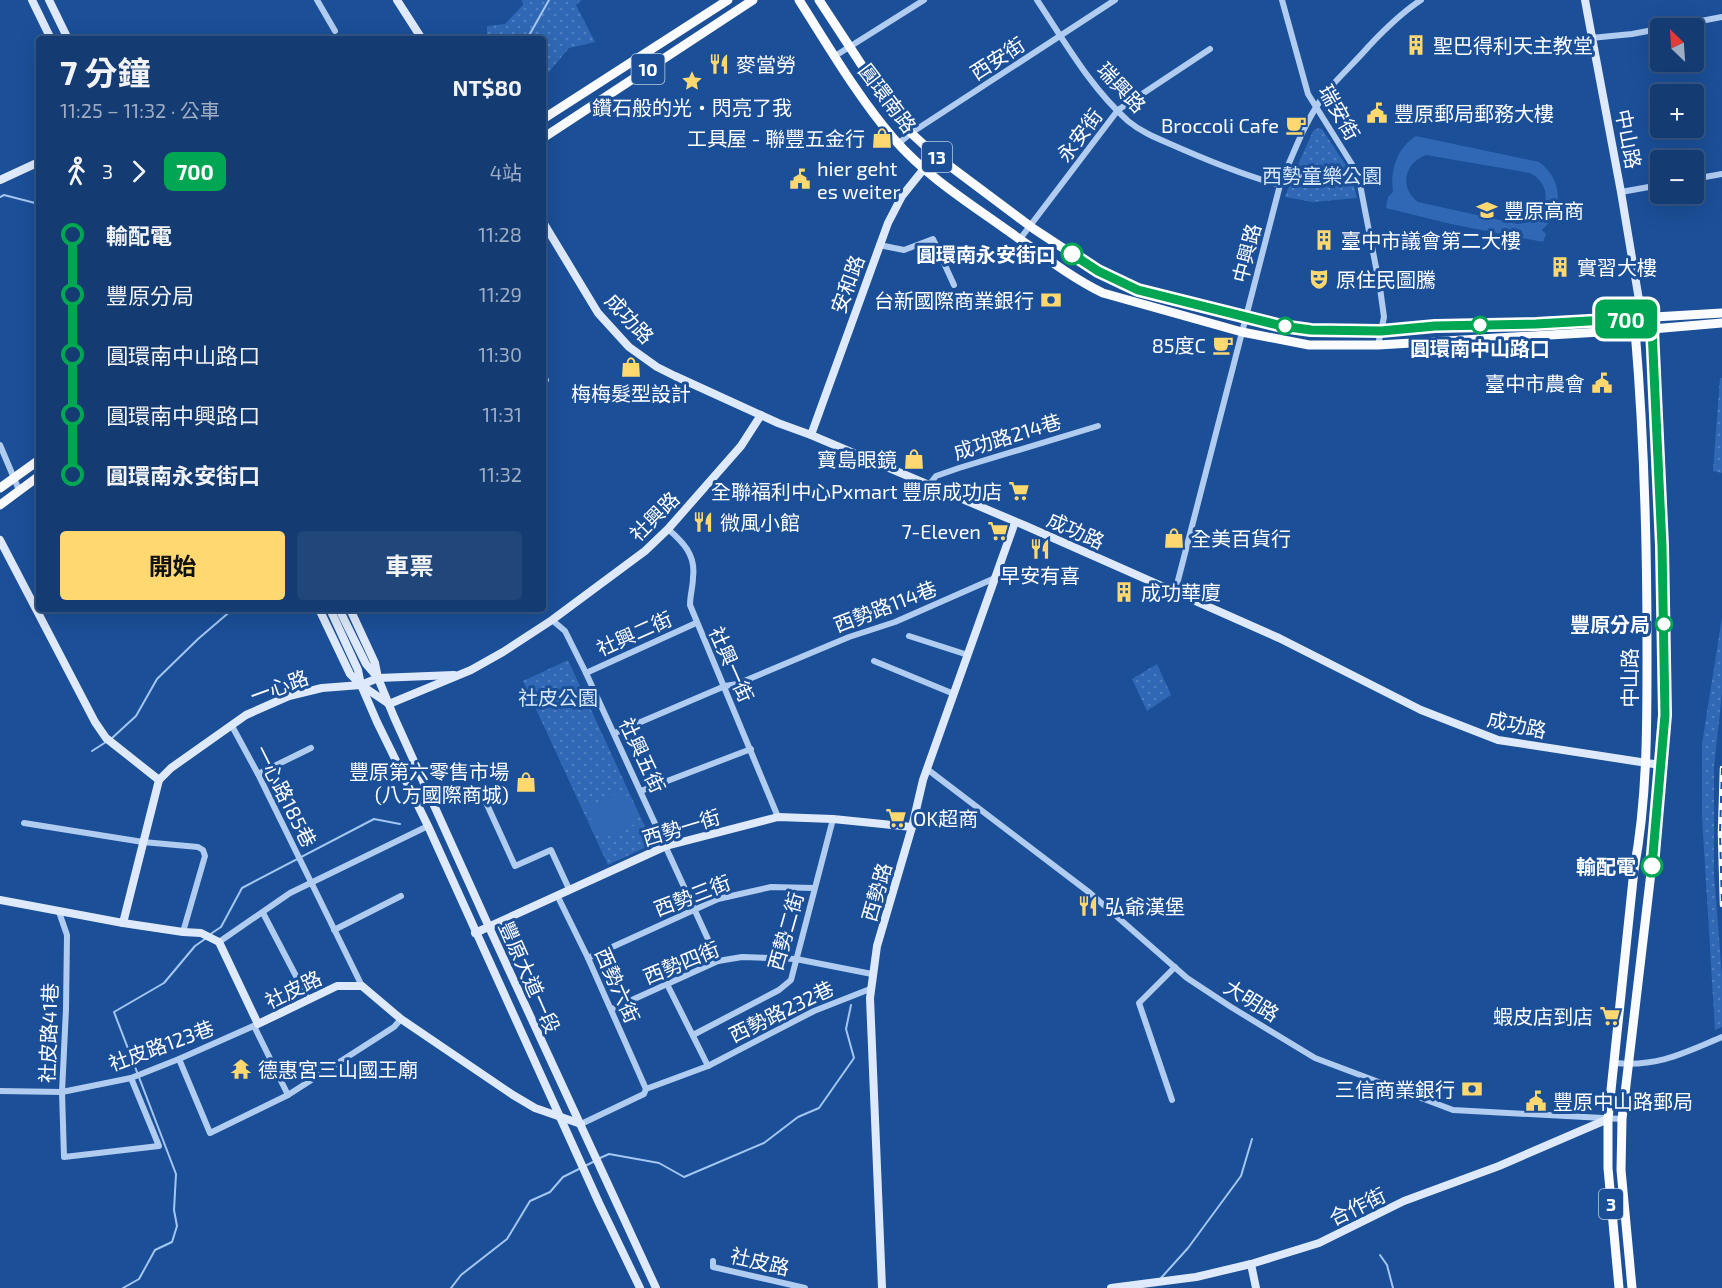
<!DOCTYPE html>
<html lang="zh-TW">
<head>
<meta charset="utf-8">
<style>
  :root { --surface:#143b72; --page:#21467a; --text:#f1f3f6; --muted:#9dadc4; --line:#335584; --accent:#ffd96f }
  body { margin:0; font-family:"Exo 2","Noto Sans TC",sans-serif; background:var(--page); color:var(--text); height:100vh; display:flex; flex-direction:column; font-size:22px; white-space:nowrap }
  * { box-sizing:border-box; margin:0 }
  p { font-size:20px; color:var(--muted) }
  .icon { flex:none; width:33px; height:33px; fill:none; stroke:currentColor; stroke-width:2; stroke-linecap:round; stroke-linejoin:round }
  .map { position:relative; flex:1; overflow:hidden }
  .details { position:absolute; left:36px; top:36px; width:510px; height:576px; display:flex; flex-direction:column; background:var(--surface); border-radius:6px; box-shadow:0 6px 24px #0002,0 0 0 2px var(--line) }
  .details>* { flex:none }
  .badge { padding:0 12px; border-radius:9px; font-size:21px; line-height:39px }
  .needle { width:39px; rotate:335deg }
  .controls { position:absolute; left:1650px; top:18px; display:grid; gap:12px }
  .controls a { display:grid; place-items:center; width:54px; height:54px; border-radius:6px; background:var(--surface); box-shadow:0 6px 24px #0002,0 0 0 2px var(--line); font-size:30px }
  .map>.badge { position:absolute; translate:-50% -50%; box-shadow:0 0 0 3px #fff }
  .legs { display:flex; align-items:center; gap:9px; height:66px; padding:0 24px; font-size:20px }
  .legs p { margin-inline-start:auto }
  .summary { display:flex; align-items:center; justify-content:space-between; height:102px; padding:0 24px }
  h1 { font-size:33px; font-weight:700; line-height:45px }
  .primary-button { display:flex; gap:12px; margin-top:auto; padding:12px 24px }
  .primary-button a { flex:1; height:69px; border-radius:6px; background:var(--accent); color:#111; font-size:24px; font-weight:700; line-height:69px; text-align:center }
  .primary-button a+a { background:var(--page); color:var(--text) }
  ul { padding:0 24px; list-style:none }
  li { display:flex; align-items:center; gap:21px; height:60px; font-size:22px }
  li i { display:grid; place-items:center; width:9px; height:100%; margin:0 8px; background:currentColor }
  li i::after { content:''; width:15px; height:15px; margin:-8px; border:4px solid; border-radius:50%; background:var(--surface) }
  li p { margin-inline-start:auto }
  li:first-child i { background:linear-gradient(#0000 50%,currentColor 0) }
  li:last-child i { background:linear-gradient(currentColor 50%,#0000 0) }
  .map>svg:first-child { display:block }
  .park { fill:url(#park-dots) }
  .garden { fill:#3068b5; fill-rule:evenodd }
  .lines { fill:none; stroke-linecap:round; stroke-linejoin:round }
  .stream { stroke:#a3c6f2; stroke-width:2 }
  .street { stroke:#b0ccf0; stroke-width:6 }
  .secondary { stroke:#deeafb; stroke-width:8 }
  .primary { stroke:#f9fbff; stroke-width:9 }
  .rail-casing { stroke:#fff; stroke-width:4.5 }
  .rail { stroke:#1b4f98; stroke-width:2; stroke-dasharray:7; stroke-linecap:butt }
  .line-1-casing { stroke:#fff; stroke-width:14 }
  .line-1 { stroke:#00a651; stroke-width:9 }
  .stop-1-dot { fill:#fff; stroke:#00a651; stroke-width:3 }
  .labels { text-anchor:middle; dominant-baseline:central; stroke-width:6; stroke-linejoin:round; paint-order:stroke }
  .shield { fill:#1b4f98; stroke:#bbcae0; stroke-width:1.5 }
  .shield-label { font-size:18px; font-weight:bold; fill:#fff }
  .poi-label { font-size:20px; fill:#fff; stroke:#1b4f98; text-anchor:start }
  .street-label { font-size:20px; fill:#fff; stroke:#1b4f98 }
  .park-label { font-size:20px; fill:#d7e7fb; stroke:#1b4f98 }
  .stop-label { font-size:20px; font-weight:bold; fill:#fff; stroke:#1b4f98; text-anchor:end }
</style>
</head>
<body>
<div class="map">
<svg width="1722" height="1288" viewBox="0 0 1722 1288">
  <defs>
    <pattern id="park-dots" width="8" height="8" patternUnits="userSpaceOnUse" patternTransform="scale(1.5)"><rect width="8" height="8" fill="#3068b5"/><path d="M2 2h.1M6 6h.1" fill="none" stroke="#4f7fc0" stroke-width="1.8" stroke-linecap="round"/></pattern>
  </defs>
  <rect width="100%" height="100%" fill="#1b4f98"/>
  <g class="park">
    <path d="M522,0H582L576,5L595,42L569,48L543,79V39H487V26L505,24L523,5Z"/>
    <path d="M1318,128L1322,129L1351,173L1357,198L1313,202L1285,197L1292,178L1313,131Z"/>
    <path d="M1720,378H1722V473L1713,471Z"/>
    <path d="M1722,617V694L1714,767V874L1722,976V1027L1715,1030L1702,817V744Z"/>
    <path d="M568,660L653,844L608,865L523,681Z"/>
    <path d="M1157,664L1171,695L1147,711L1132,679Z"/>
  </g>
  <g class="garden">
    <path d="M1416,136L1539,162C1563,179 1564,210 1542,230L1546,234L1543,242L1451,224L1386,208L1388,197L1393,192C1390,170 1397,148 1416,136ZM1426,155L1530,173C1557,187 1547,223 1517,224L1418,202C1399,188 1404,163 1426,155Z"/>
    <path d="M624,790L639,822L601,840L586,808Z"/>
  </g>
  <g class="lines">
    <g class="stream">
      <path d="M527,39L549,0"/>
      <path d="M0,197L4,195L39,204"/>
      <path d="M271,609L278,611L285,609"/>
      <path d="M111,739L136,716L157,679L198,639L233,609"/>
      <path d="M92,751L106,742"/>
      <path d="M209,935L221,927L242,888L374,819L400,824"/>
      <path d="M600,1158L609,1154L659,1163L684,1177L764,1143L798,1117L819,1108L854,1058L846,1029L851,1005"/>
      <path d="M1380,1255L1387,1265L1393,1288"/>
      <path d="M1161,1278L1188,1248L1241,1176L1252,1139"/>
      <path d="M123,1288L139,1279L155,1250L172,1242L177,1226L174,1210L176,1174L114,1012L164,983L195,946L205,939"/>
      <path d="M451,1288L461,1275L507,1239L530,1201L550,1192L563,1177L595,1161"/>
    </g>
    <g class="street">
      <path d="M317,0L335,31"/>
      <path d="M1037,0C1065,42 1090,87 1128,121C1140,131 1154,137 1168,143C1204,159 1242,175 1280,185"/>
      <path d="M1282,0L1308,94L1358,174L1380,288L1384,317L1378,345"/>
      <path d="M1591,38L1632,34L1722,17"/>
      <path d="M835,56L924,0"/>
      <path d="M898,144L911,133L1115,0"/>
      <path d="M1694,179L1722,174"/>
      <path d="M1621,192L1660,185"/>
      <path d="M1020,239L1118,110L1210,49"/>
      <path d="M879,245L904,250L933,239L954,285"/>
      <path d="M543,382L546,380"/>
      <path d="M0,445L19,490"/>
      <path d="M929,485L936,476L959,468L1098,426"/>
      <path d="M668,529C683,542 696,555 693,577C693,587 690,595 690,605L778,817"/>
      <path d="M1175,592L1280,185C1293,154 1307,116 1328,90C1341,75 1356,61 1369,46C1385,29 1401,13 1421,0"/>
      <path d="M552,620L565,631L586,673L718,961"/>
      <path d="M909,636L968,655"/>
      <path d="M874,661L954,694"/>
      <path d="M586,673L696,623"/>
      <path d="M232,726L258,774L362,986"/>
      <path d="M615,733L725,686L737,684L849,637L895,622L995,578"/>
      <path d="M927,769L1090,893L1187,978L1231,1007L1315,1058L1453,1110L1622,1119"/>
      <path d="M258,774L311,748"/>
      <path d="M641,791L751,749"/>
      <path d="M484,798L515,866L551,850L569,889"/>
      <path d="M24,823L143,842L198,847L203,850L205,856L183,932"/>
      <path d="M557,895L588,958L646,1089"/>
      <path d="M59,912L67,935L66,1009L62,1092L64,1157L159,1146L131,1078"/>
      <path d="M263,913L308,999"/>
      <path d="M334,930L401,896"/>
      <path d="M219,942L290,893L428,826"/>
      <path d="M588,958L718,899L771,887L814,888"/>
      <path d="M667,984L708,1066"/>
      <path d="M612,1009L718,961L742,957L796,959L872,974"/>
      <path d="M254,1026L288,1095"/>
      <path d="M693,1035L779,990L791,980L833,819"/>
      <path d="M179,1059L210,1133L288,1095L394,1027L401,1019"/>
      <path d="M1615,1063C1658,1067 1684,1053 1722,1037"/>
      <path d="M0,1091L62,1092L131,1078L179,1059L258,1024"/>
      <path d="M1172,1100L1139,1003L1175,967"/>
      <path d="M581,1124L644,1094L646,1089L708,1066L814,1011L870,989"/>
      <path d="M713,1261V1267L805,1288"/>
    </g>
    <g class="secondary">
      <path d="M32,0L51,39"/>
      <path d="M49,0L68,39"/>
      <path d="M397,0L422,39"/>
      <path d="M1585,0L1621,192L1642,318"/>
      <path d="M0,180L39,162"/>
      <path d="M543,222L598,313L629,347L657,367L675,376L778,423L811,435L1026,526L1279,638L1421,710L1498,740L1660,765"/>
      <path d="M811,435L888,223L902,196L935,155"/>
      <path d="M0,540L95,722L106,738L159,780"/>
      <path d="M319,609L350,674L361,685L389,704L471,670L503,652L552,620L645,551L668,529L741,446L761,415"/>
      <path d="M330,609L358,670L361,685L377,722L428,826L599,1203L640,1288"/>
      <path d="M339,609L366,664L378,678"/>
      <path d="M350,609L375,663L378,678L394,717L489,927L656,1288"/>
      <path d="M0,900L123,923L183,932L201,933L219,942L258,1024L337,986H362L401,1019L513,1095L535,1108L581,1124"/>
      <path d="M123,923L159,780L171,768L246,715L289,696L322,688L361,685L378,678L454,675"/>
      <path d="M475,933L666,846L778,817L833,819L912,827"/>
      <path d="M1251,1264L1256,1288"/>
      <path d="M882,1288L870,998L877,946L912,827L923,780L1015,522"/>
      <path d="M1111,1288L1196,1277L1251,1264L1319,1243L1404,1201L1499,1166L1608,1119"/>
    </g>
    <g class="primary">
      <path d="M799,0C829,47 858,97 894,139C925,175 966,201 1004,228C1036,250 1068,276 1103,293L1242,332L1309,345H1378L1652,329L1722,323"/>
      <path d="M819,0L882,96L911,133L935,155L1034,229L1098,271L1138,290L1283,326L1311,330L1381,331L1435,326L1536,324L1722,313"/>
      <path d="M543,119L728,0"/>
      <path d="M543,138L753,0"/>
      <path d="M0,488L39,460"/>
      <path d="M0,505L39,476"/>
      <path d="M1619,1288L1608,1168V1119L1634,870C1648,795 1647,719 1647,643C1647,538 1644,435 1635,330L1638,325"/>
      <path d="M1632,1288L1621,1170L1622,1119L1656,830L1665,715L1662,546L1652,329"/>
    </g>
    <g class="rail-casing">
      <path id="rail" d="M1722,768L1720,833L1722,905"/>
    </g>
    <use href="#rail" class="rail"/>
  </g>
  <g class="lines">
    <g class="line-1-casing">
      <path id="line-1" d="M1072,254L1098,271L1138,290L1282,326L1311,330L1381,331L1435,326L1536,324L1642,318L1652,329L1662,546L1665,715L1652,866"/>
    </g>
    <use href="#line-1" class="line-1"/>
  </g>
  <defs>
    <g id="building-bare" transform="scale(1.62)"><path d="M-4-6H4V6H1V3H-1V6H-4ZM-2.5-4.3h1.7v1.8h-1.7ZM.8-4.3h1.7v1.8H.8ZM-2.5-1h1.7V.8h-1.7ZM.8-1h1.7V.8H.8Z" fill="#ffd96f" stroke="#1b4f98" stroke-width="2.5" paint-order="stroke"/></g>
    <g id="restaurant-bare" transform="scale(1.62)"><path d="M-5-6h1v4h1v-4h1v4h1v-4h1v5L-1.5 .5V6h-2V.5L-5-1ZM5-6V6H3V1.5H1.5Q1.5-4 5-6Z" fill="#ffd96f" stroke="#1b4f98" stroke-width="2.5" paint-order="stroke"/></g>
    <g id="sight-bare" transform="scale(1.62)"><path d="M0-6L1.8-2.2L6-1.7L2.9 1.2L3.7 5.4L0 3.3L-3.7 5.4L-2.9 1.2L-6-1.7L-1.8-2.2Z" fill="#ffd96f" stroke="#1b4f98" stroke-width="2.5" paint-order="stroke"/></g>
    <g id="civic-bare" transform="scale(1.62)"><path d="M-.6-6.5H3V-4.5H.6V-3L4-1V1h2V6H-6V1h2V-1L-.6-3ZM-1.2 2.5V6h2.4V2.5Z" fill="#ffd96f" stroke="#1b4f98" stroke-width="2.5" paint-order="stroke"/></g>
    <g id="cafe-bare" transform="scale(1.62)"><path d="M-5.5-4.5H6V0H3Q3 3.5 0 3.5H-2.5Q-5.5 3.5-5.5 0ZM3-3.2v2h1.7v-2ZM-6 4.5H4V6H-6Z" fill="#ffd96f" stroke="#1b4f98" stroke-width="2.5" paint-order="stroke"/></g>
    <g id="shop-bare" transform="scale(1.62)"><path d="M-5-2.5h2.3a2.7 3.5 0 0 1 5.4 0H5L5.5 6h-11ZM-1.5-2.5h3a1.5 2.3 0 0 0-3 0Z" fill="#ffd96f" stroke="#1b4f98" stroke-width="2.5" paint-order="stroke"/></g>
    <g id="school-bare" transform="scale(1.62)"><path d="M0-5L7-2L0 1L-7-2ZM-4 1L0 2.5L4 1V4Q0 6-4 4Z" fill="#ffd96f" stroke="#1b4f98" stroke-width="2.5" paint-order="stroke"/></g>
    <g id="theatre-bare" transform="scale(1.62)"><path d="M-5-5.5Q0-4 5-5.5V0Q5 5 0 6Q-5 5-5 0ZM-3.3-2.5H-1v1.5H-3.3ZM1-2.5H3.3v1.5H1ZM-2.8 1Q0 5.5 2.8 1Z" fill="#ffd96f" stroke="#1b4f98" stroke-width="2.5" paint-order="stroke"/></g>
    <g id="bank-bare" transform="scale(1.62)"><path d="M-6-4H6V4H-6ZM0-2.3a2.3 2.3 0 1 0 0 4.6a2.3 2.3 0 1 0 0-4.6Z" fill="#ffd96f" stroke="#1b4f98" stroke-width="2.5" paint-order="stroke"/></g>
    <g id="supermarket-bare" transform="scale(1.62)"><path d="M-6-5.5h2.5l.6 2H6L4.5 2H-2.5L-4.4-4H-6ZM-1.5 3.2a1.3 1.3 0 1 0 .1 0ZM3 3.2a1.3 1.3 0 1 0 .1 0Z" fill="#ffd96f" stroke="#1b4f98" stroke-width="2.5" paint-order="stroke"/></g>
    <g id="temple-bare" transform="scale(1.62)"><path d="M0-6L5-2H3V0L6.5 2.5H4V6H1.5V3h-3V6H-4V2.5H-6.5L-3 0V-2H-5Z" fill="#ffd96f" stroke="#1b4f98" stroke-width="2.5" paint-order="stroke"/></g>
  </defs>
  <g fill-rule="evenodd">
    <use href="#building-bare" x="1416" y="45"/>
    <use href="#restaurant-bare" x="719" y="64"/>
    <use href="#sight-bare" x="692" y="81"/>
    <use href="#civic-bare" x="1377" y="113"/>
    <use href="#cafe-bare" x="1296" y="125"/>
    <use href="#shop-bare" x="882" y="138"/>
    <use href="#civic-bare" x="800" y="179"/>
    <use href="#school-bare" x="1487" y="210"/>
    <use href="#building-bare" x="1324" y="240"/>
    <use href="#building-bare" x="1560" y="267"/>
    <use href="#theatre-bare" x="1319" y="279"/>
    <use href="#bank-bare" x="1051" y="300"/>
    <use href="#cafe-bare" x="1223" y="345"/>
    <use href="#shop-bare" x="631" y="367"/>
    <use href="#civic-bare" x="1602" y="383"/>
    <use href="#shop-bare" x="914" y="459"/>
    <use href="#supermarket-bare" x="1019" y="491"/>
    <use href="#restaurant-bare" x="703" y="522"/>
    <use href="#supermarket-bare" x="998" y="531"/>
    <use href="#shop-bare" x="1174" y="538"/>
    <use href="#restaurant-bare" x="1040" y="549"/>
    <use href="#building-bare" x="1124" y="592"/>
    <use href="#shop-bare" x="526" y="782"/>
    <use href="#supermarket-bare" x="896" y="818"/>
    <use href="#restaurant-bare" x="1088" y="906"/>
    <use href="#supermarket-bare" x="1610" y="1016"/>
    <use href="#temple-bare" x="241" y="1069"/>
    <use href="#bank-bare" x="1472" y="1089"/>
    <use href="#civic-bare" x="1536" y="1101"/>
  </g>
  <g class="stop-1-dot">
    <circle cx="1072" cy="254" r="10"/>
    <circle cx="1480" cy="325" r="8"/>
    <circle cx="1285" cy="326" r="8"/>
    <circle cx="1664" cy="624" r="8"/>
    <circle cx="1652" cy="866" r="10"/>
  </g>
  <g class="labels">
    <g class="shield">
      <rect x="631.5" y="54" width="33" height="30" rx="4.5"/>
      <rect x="922" y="142" width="30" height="30" rx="4.5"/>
      <rect x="1599" y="1189" width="24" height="30" rx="4.5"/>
    </g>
    <g class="shield-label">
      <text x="648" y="69">10</text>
      <text x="937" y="157">13</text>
      <text x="1611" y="1204">3</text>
    </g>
    <g class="poi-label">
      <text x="1433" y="45">聖巴得利天主教堂</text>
      <text x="736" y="64">麥當勞</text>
      <text x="692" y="107" text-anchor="middle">鑽石般的光‧閃亮了我</text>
      <text x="1394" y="113">豐原郵局郵務大樓</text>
      <text x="1279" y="125" text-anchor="end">Broccoli Cafe</text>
      <text x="865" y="138" text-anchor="end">工具屋 - 聯豐五金行</text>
      <text x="817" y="168">hier geht<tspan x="817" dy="23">es weiter</tspan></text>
      <text x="1504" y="210">豐原高商</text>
      <text x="1341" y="240">臺中市議會第二大樓</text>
      <text x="1577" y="267">實習大樓</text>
      <text x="1336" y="279">原住民圖騰</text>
      <text x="1034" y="300" text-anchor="end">台新國際商業銀行</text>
      <text x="1206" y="345" text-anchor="end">85度C</text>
      <text x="1585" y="383" text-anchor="end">臺中市農會</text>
      <text x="631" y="393" text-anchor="middle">梅梅髮型設計</text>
      <text x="897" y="459" text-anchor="end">寶島眼鏡</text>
      <text x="1002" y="491" text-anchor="end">全聯福利中心Pxmart 豐原成功店</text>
      <text x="720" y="522">微風小館</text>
      <text x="981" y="531" text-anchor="end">7-Eleven</text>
      <text x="1191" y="538">全美百貨行</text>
      <text x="1040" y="575" text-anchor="middle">早安有喜</text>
      <text x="1141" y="592">成功華廈</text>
      <text x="509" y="771" text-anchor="end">豐原第六零售市場<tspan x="509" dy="23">(八方國際商城)</tspan></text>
      <text x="913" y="818">OK超商</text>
      <text x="1105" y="906">弘爺漢堡</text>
      <text x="1593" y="1016" text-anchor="end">蝦皮店到店</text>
      <text x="258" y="1069">德惠宮三山國王廟</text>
      <text x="1455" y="1089" text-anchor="end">三信商業銀行</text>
      <text x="1553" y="1101">豐原中山路郵局</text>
    </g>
    <g class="street-label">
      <text transform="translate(997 58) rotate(-33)">西安街</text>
      <text transform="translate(1122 87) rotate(47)">瑞興路</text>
      <text transform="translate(888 98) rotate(53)">圓環南路</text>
      <text transform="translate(1340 112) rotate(60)">瑞安街</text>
      <text transform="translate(1079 135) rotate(-53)">永安街</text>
      <text transform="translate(1629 139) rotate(79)">中山路</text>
      <text transform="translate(1246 253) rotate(-76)">中興路</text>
      <text transform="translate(847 284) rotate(-70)">安和路</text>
      <text transform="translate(630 318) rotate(47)">成功路</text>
      <text transform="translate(1007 436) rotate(-17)">成功路214巷</text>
      <text transform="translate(654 516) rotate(-45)">社興路</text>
      <text transform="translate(1076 530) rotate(24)">成功路</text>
      <text transform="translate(885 606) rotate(-21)">西勢路114巷</text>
      <text transform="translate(634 633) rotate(-24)">社興二街</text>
      <text transform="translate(732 664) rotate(66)">社興一街</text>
      <text transform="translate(1629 678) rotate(-90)">中山路</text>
      <text transform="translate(279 686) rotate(-20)">一心路</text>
      <text transform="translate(1517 724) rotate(12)">成功路</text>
      <text transform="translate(643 755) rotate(65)">社興五街</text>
      <text transform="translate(286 796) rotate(63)">一心路185巷</text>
      <text transform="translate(681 827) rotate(-17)">西勢一街</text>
      <text transform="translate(876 892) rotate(-74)">西勢路</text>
      <text transform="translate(692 895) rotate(-21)">西勢三街</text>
      <text transform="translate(785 931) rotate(-74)">西勢二街</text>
      <text transform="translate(681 962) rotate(-22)">西勢四街</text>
      <text transform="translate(530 977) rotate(66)">豐原大道一段</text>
      <text transform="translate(618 985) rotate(66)">西勢六街</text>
      <text transform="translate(293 989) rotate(-26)">社皮路</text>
      <text transform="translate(1252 1000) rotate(32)">大明路</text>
      <text transform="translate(781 1011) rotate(-26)">西勢路232巷</text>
      <text transform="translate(48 1033) rotate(-88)">社皮路41巷</text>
      <text transform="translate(161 1045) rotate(-20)">社皮路123巷</text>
      <text transform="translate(1357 1206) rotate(-26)">合作街</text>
      <text transform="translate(760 1261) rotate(13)">社皮路</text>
    </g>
    <g class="park-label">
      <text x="1322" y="175">西勢童樂公園</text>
      <text x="558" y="697">社皮公園</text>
    </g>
    <g class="stop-label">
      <text x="1056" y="254">圓環南永安街口</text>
      <text x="1480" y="348" text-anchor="middle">圓環南中山路口</text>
      <text x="1650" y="624">豐原分局</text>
      <text x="1636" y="866">輸配電</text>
    </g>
  </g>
</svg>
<div class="controls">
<a><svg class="needle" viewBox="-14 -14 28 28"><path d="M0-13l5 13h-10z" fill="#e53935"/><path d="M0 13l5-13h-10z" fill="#9dadc4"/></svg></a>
<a>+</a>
<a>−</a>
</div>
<b class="badge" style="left:1626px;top:319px;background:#00a651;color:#fff">700</b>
<section class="details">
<div class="summary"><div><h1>7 分鐘</h1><p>11:25 – 11:32 · 公車</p></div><b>NT$80</b></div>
<div class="legs"><svg class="icon" aria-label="walk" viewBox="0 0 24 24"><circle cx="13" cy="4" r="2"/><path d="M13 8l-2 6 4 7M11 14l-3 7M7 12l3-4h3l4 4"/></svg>3<svg class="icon" aria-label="forward" viewBox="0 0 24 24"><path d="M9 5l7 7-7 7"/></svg><b class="badge" style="background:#00a651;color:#fff">700</b><p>4站</p></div>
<ul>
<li><i style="color:#00a651"></i><b>輸配電</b><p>11:28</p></li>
<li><i style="color:#00a651"></i><span>豐原分局</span><p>11:29</p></li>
<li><i style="color:#00a651"></i><span>圓環南中山路口</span><p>11:30</p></li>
<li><i style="color:#00a651"></i><span>圓環南中興路口</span><p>11:31</p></li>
<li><i style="color:#00a651"></i><b>圓環南永安街口</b><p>11:32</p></li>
</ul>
<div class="primary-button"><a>開始</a><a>車票</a></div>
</section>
</div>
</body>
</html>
